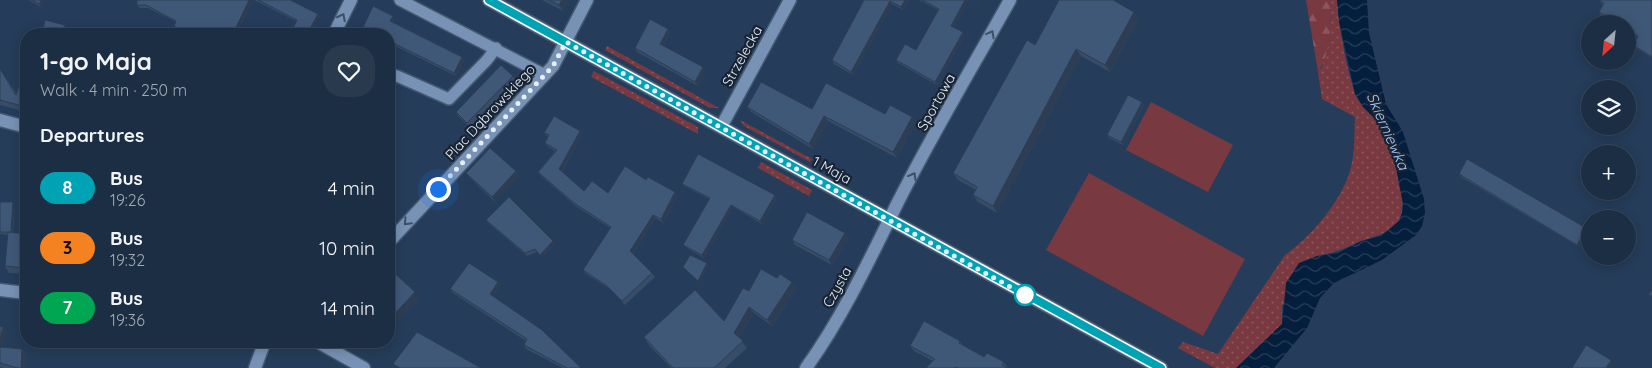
<!DOCTYPE html>
<html lang="en">
<head>
<meta charset="utf-8">
<style>
  :root { --surface:#1c2e44; --page:#293a4f; --text:#f1f3f6; --muted:#a0a8b2; --line:#3a4a5d }
  body { margin:0; font-family:Quicksand,sans-serif; background:var(--page); color:var(--text); height:100vh; display:flex; flex-direction:column; font-size:19px; white-space:nowrap }
  * { box-sizing:border-box; margin:0 }
  p { font-size:16px; color:var(--muted) }
  .icon { flex:none; width:28px; height:28px; fill:none; stroke:currentColor; stroke-width:2; stroke-linecap:round; stroke-linejoin:round }
  .map { position:relative; flex:1; overflow:hidden }
  .side { position:absolute; left:20px; top:28px; width:375px; height:320px; display:flex; flex-direction:column; background:var(--surface); border-radius:20px; box-shadow:0 2px 12px #0003,0 0 0 1px var(--line) }
  .side>* { flex:none }
  .badge { padding:0 10px; border-radius:16px; font-size:18px; line-height:32px }
  .needle { width:32px; rotate:207deg }
  .fabs { position:absolute; left:1581px; top:15px; display:grid; gap:10px }
  .fabs a { display:grid; place-items:center; width:55px; height:55px; border-radius:50%; background:var(--surface); box-shadow:0 2px 12px #0003,0 0 0 1px var(--line); font-size:25px }
  .you { position:absolute; width:25px; height:25px; margin:-12px; border:4px solid #fff; border-radius:50%; background:#1a73e8; box-shadow:0 0 0 8px #1a73e833 }
  .map>.badge { position:absolute; translate:-50% -50%; box-shadow:0 0 0 2px #fff }
  h2 { padding:0 20px; font-size:19px; line-height:45px }
  .round { display:grid; place-items:center; flex:none; width:52px; height:52px; border-radius:20px; background:var(--page) }
  .head { display:flex; align-items:center; justify-content:space-between; height:85px; padding:0 20px }
  h1 { font-size:24px; font-weight:700; line-height:38px }
  ul { padding:0; list-style:none }
  li { display:flex; align-items:center; gap:15px; height:60px; padding:0 20px }
  li div { flex:1 }
  li b { display:block; font-size:19px }
  li em { font-style:normal }
  li .badge { min-width:55px; font-weight:700; text-align:center }
  .map>svg:first-child { display:block }
  .grass { fill:url(#grass-dots) }
  .forest { fill:url(#forest-firs) }
  .garden { fill:#793940 }
  .water { fill:url(#water-waves) }
  .lines { fill:none; stroke-linecap:round; stroke-linejoin:round }
  .service-casing { stroke:#445871; stroke-width:14 }
  .minor-casing { stroke:#445871; stroke-width:15 }
  .secondary-casing { stroke:#445871; stroke-width:15 }
  .service { stroke:#7792b5; stroke-width:11 }
  .minor { stroke:#7792b5; stroke-width:12 }
  .secondary { stroke:#8e94c0; stroke-width:12 }
  .wall { fill:#374c67 }
  .shaded-wall { fill:#2d3e54 }
  .building { fill:#405878; stroke:#2d3e54 }
  .oneway { stroke:#3f4f66 }
  .line-casing { stroke:#fff; stroke-width:11 }
  .line { stroke:#00a3b4; stroke-width:8 }
  .walk { stroke:#e4f0ff; stroke-width:5; stroke-dasharray:0 9 }
  .stop-dot { fill:#fff; stroke:#00a3b4; stroke-width:2.5 }
  .labels { text-anchor:middle; dominant-baseline:central; stroke-width:4.5; stroke-linejoin:round; paint-order:stroke }
  .street-label { font-size:14px; fill:#e4f0ff; stroke:#192331 }
  .water-label { font-size:15px; font-style:italic; fill:#9fc7fb; stroke:#192331 }
</style>
</head>
<body>
<div class="map">
<svg width="1652" height="368" viewBox="0 0 1652 368">
  <defs>
    <pattern id="grass-dots" width="8" height="8" patternUnits="userSpaceOnUse" patternTransform="scale(1.25)"><rect width="8" height="8" fill="#793940"/><path d="M2 2h.1M6 6h.1" fill="none" stroke="#8c565d" stroke-width="1.8" stroke-linecap="round"/></pattern>
    <pattern id="forest-firs" width="22" height="20" patternUnits="userSpaceOnUse" patternTransform="scale(1.25)"><rect width="22" height="20" fill="#793940"/><path d="M5 1l3.5 6h-7zM16 11l3.5 6h-7z" fill="#8c565d"/></pattern>
    <pattern id="water-waves" width="16" height="10" patternUnits="userSpaceOnUse" patternTransform="scale(1.25)"><rect width="16" height="10" fill="#041e3d"/><path d="M0 5q4-4 8 0t8 0" fill="none" stroke="#283f5a"/></pattern>
  </defs>
  <rect width="100%" height="100%" fill="#253d5a"/>
  <g class="grass">
    <path d="M1331,0H1337C1340,30 1345,64 1355,93C1360,107 1374,113 1380,126C1389,144 1411,203 1399,220C1390,234 1374,236 1360,242C1345,248 1334,253 1317,256L1282,306V324L1236,368H1215L1178,348L1183,342L1218,354L1285,255C1311,237 1344,198 1351,167C1355,152 1354,133 1355,117L1322,99L1318,72L1322,67L1331,20Z"/>
    <path d="M607,46L719,108H710L605,50Z"/>
    <path d="M594,71L698,127V134L591,77Z"/>
    <path d="M740,120L812,159L810,162L744,126Z"/>
    <path d="M761,162L812,190L809,196L758,168Z"/>
  </g>
  <path class="forest" d="M1306,0H1331C1331,21 1331,54 1318,72Z"/>
  <g class="garden">
    <path d="M1151,102L1233,145L1208,192L1126,150Z"/>
    <path d="M1089,173L1245,259L1203,336L1046,250Z"/>
  </g>
  <path class="water" d="M1337,0H1367L1369,33L1386,104L1403,132L1424,199L1425,213L1422,226L1416,235L1382,260L1334,283L1320,298L1307,328L1274,368H1236L1282,324L1286,283L1299,263L1317,256L1338,253L1361,241L1381,236L1399,221L1402,213L1403,204L1395,163L1380,124L1363,107L1355,94L1339,22Z"/>
  <g class="lines">
    <g class="service-casing">
      <g id="service">
        <path d="M400,0L545,75"/>
        <path d="M389,80L393,75L397,76L449,99L487,60L496,48"/>
      </g>
    </g>
    <g class="minor-casing">
      <g id="minor">
        <path d="M334,34L351,0"/>
        <path d="M0,120L26,127"/>
        <path d="M721,127L790,0"/>
        <path d="M389,242L553,66L587,0"/>
        <path d="M0,290L26,293"/>
        <path d="M316,341L364,368"/>
        <path d="M255,368L265,341"/>
        <path d="M806,368C842,318 869,261 896,206C931,136 972,68 1010,0"/>
      </g>
    </g>
    <g class="secondary-casing">
      <path id="secondary" d="M489,0L1161,368"/>
    </g>
    <use href="#service" class="service"/>
    <use href="#minor" class="minor"/>
    <use href="#secondary" class="secondary"/>
  </g>
  <g class="wall">
    <path d="M28,0H45L41,7Z"/>
    <path d="M137,0H253L236,34H185L176,29L174,26L176,22L148,8H140L137,5Z"/>
    <path d="M254,0H290L318,14L320,17L296,21Z"/>
    <path d="M542,0H569L563,11Z"/>
    <path d="M864,0H909L903,10L892,4L853,75L834,64L832,60Z"/>
    <path d="M919,0H969L954,27L965,35L937,85L898,63L896,60L916,50L938,10Z"/>
    <path d="M1599,0H1652V58L1634,47L1633,45L1638,37L1628,31V24H1616L1600,15L1599,12L1603,5L1601,3Z"/>
    <path d="M395,19L393,23L462,57L464,60L456,76L389,43V34H360Z"/>
    <path d="M1139,19L1110,72L1081,56L997,213L978,202L973,195L976,190L958,180L953,173L1035,45Z"/>
    <path d="M668,29L670,33L664,46L706,71L698,86L637,52L635,48Z"/>
    <path d="M26,66V112L0,105V69L17,94Z"/>
    <path d="M513,76L516,80L470,127L458,116L456,112Z"/>
    <path d="M1142,102L1144,105L1123,145L1109,138L1107,135Z"/>
    <path d="M747,107L885,114L915,122L897,158L828,121L813,149L751,112Z"/>
    <path d="M580,131L582,135L562,172L584,191L608,193L646,180L675,192L678,196L663,223L656,218L633,254L652,273L655,277L625,305L610,289L586,274L583,270L610,228L577,207L541,176L538,172L555,151L547,146L545,143L548,137L544,133Z"/>
    <path d="M516,171L519,176L495,202L470,178L466,173Z"/>
    <path d="M1459,174L1588,231L1579,247L1461,177Z"/>
    <path d="M682,184L775,195L777,198L762,224L733,207L704,258L685,247L683,245L709,199L684,186Z"/>
    <path d="M0,202H13L15,205L13,233L26,234V274L9,273L5,266L8,235L0,234Z"/>
    <path d="M486,220L553,241L555,244L542,257L537,252L527,256L488,223Z"/>
    <path d="M849,238L832,265L795,245L792,240Z"/>
    <path d="M777,278L792,282L797,288L772,326L754,313L739,338L747,348L725,368H671L648,344L644,337L724,321L749,291Z"/>
    <path d="M498,282L501,285L493,296L581,368H563L526,349L524,345L526,341L453,293L450,289Z"/>
    <path d="M0,326L3,327L7,332L2,347L22,349L26,354L25,368H4L0,367Z"/>
    <path d="M960,341L963,346L984,357L1004,362L1007,366V367L1008,368H926L933,361L914,351L910,346Z"/>
  </g>
  <g class="shaded-wall">
    <path d="M41,0H45L41,7L39,4Z"/>
    <path d="M249,0H253L236,34H233Z"/>
    <path d="M562,0H569L563,11L559,5Z"/>
    <path d="M905,0H909L903,10L901,7Z"/>
    <path d="M965,0H969L953,29L951,26Z"/>
    <path d="M975,0H979L977,4L974,1Z"/>
    <path d="M890,1L892,4L853,75L851,72Z"/>
    <path d="M1134,12L1139,19L1110,72L1105,65Z"/>
    <path d="M318,14L320,17L311,34H307Z"/>
    <path d="M393,16L395,19L392,24L390,21Z"/>
    <path d="M65,25L67,27L66,34H64Z"/>
    <path d="M668,29L670,33L663,48L660,44Z"/>
    <path d="M963,32L965,35L937,85L935,82Z"/>
    <path d="M1076,49L1081,56L997,213L993,206Z"/>
    <path d="M462,57L464,60L456,76L454,73Z"/>
    <path d="M703,67L706,71L698,86L695,82Z"/>
    <path d="M1142,102L1144,105L1123,145L1121,142Z"/>
    <path d="M824,116L828,121L813,149L809,144Z"/>
    <path d="M912,117L915,122L897,158L893,152Z"/>
    <path d="M580,131L582,135L561,173L559,169Z"/>
    <path d="M516,171L519,176L495,202L492,197Z"/>
    <path d="M675,192L678,196L663,223L661,219Z"/>
    <path d="M775,195L777,198L762,224L760,221Z"/>
    <path d="M13,202L15,205L12,236L11,233Z"/>
    <path d="M731,205L733,207L704,258L702,255Z"/>
    <path d="M653,215L656,218L633,254L630,251Z"/>
    <path d="M1586,228L1588,231L1579,247L1577,245Z"/>
    <path d="M845,233L849,238L832,265L829,260Z"/>
    <path d="M553,241L555,244L542,257L540,255Z"/>
    <path d="M707,263L709,266L700,283L698,281Z"/>
    <path d="M498,282L501,285L492,298L490,294Z"/>
    <path d="M792,282L797,288L772,326L767,320Z"/>
    <path d="M415,292L420,299L389,332V320Z"/>
    <path d="M749,307L754,313L739,339L734,333Z"/>
    <path d="M3,327L7,332L1,352L0,350V339Z"/>
    <path d="M374,341H380L376,345Z"/>
    <path d="M22,349L26,354L25,368H21Z"/>
    <path d="M1611,360L1613,363L1610,368H1606Z"/>
  </g>
  <g class="building">
    <path d="M31,0H41L39,4Z"/>
    <path d="M137,0H249L233,34H227L222,31L221,34H189L174,26L176,21L146,5H137Z"/>
    <path d="M258,0H290L318,14L307,34H290L297,20Z"/>
    <path d="M549,0H562L559,5Z"/>
    <path d="M864,0H905L901,7L890,1L851,72L832,60Z"/>
    <path d="M922,0H965L951,26L963,32L935,82L896,60L905,44L916,50L939,9Z"/>
    <path d="M1059,0H1113L1134,12L1105,65L1076,49L993,206L973,195L977,187L953,173L1027,40L1035,45Z"/>
    <path d="M1599,0H1652V57L1633,45L1638,36L1628,29V24H1618L1599,12L1604,3Z"/>
    <path d="M373,6L393,16L390,21L462,57L454,73L389,41V34H360Z"/>
    <path d="M650,19L668,29L660,44L703,67L695,82L635,48Z"/>
    <path d="M45,20L65,25L64,34H42Z"/>
    <path d="M25,65L26,66V107L0,100V69L16,95Z"/>
    <path d="M501,65L513,76L467,123L456,112Z"/>
    <path d="M761,82L812,109L826,83L885,114L890,105L912,117L893,152L824,116L809,144L747,107Z"/>
    <path d="M1128,95L1142,102L1121,142L1107,135Z"/>
    <path d="M554,116L580,131L559,169L584,191L592,181L608,193L625,166L646,180L648,177L675,192L661,219L653,215L630,251L652,273L622,301L607,286L583,270L611,227L574,203L538,172L557,150L545,143L549,135L544,133Z"/>
    <path d="M490,148L516,171L492,197L466,173Z"/>
    <path d="M698,154L775,195L760,221L731,205L702,255L683,245L710,198L682,184Z"/>
    <path d="M1467,159L1586,228L1577,245L1459,174Z"/>
    <path d="M509,197L553,241L540,255L535,249L525,253L486,220Z"/>
    <path d="M0,202H13L11,232H0Z"/>
    <path d="M807,212L845,233L829,260L792,240Z"/>
    <path d="M8,232L26,234V268L5,266Z"/>
    <path d="M690,255L707,263L698,281L683,267Z"/>
    <path d="M469,263L498,282L490,294L542,330L581,368H567L524,345L527,339L450,289Z"/>
    <path d="M389,268L415,292L389,320Z"/>
    <path d="M761,269L777,278L780,274L792,282L767,320L749,307L734,333L743,341L714,368H673L644,337L695,290L724,321L743,288L749,291Z"/>
    <path d="M1652,289V296L1649,295Z"/>
    <path d="M924,321L960,341L959,343L984,357L987,353L1004,362L1002,365L1008,368H958L955,367L954,368H926L935,359L910,346Z"/>
    <path d="M0,326L3,327L0,339Z"/>
    <path d="M417,332L481,368H400L393,364Z"/>
    <path d="M1586,345L1611,360L1606,368H1572Z"/>
    <path d="M0,347L22,349L21,368H18L0,363Z"/>
  </g>
  <defs><path id="oneway-chevron" d="M-2-3.5L2.5 0L-2 3.5" fill="none" stroke-width="1.6" stroke-linecap="round" stroke-linejoin="round" transform="scale(1.25)"/></defs>
  <g class="oneway">
    <use href="#oneway-chevron" transform="translate(342 17) rotate(-63)"/>
    <use href="#oneway-chevron" transform="translate(991 34) rotate(-61)"/>
    <use href="#oneway-chevron" transform="translate(913 176) rotate(-61)"/>
    <use href="#oneway-chevron" transform="translate(407 222) rotate(133)"/>
  </g>
  <g class="lines">
    <g class="line-casing">
      <path id="line" d="M489,0L1161,368"/>
    </g>
    <use href="#line" class="line"/>
    <path class="walk" d="M438,189L553,66L566,42L1025,295"/>
  </g>
  <circle class="stop-dot" cx="1025" cy="295" r="10"/>
  <g class="labels">
    <g class="street-label">
      <text transform="translate(742 56) rotate(-61)">Strzelecka</text>
      <text transform="translate(936 102) rotate(-61)">Sportowa</text>
      <text transform="translate(490 112) rotate(-47)">Plac Dąbrowskiego</text>
      <text transform="translate(832 170) rotate(29)">1 Maja</text>
      <text transform="translate(837 287) rotate(-61)">Czysta</text>
    </g>
    <g class="water-label">
      <text transform="translate(1388 131) rotate(66)">Skierniewka</text>
    </g>
  </g>
</svg>
<div class="fabs">
<a><svg class="needle" viewBox="-14 -14 28 28"><path d="M0-13l5 13h-10z" fill="#e53935"/><path d="M0 13l5-13h-10z" fill="#a0a8b2"/></svg></a>
<a><svg class="icon" aria-label="layers" viewBox="0 0 24 24"><path d="M12 4l9 5-9 5-9-5zM3 14l9 5 9-5"/></svg></a>
<a>+</a>
<a>−</a>
</div>
<div class="you" style="left:438px;top:189px"></div>
<section class="side">
<div class="head"><div><h1>1-go Maja</h1><p>Walk · 4 min · 250 m</p></div><a class="round"><svg class="icon" aria-label="heart" viewBox="0 0 24 24"><path d="M12 20l-8-8c-3-5 5-10 8-4 3-6 11-1 8 4z"/></svg></a></div>
<h2>Departures</h2>
<ul>
<li><span class="badge" style="background:#00a3b4;color:#fff">8</span><div><b>Bus</b><p>19:26</p></div><em>4 min</em></li>
<li><span class="badge" style="background:#f58220;color:#111">3</span><div><b>Bus</b><p>19:32</p></div><em>10 min</em></li>
<li><span class="badge" style="background:#00a651;color:#fff">7</span><div><b>Bus</b><p>19:36</p></div><em>14 min</em></li>
</ul>
</section>
</div>
</body>
</html>
